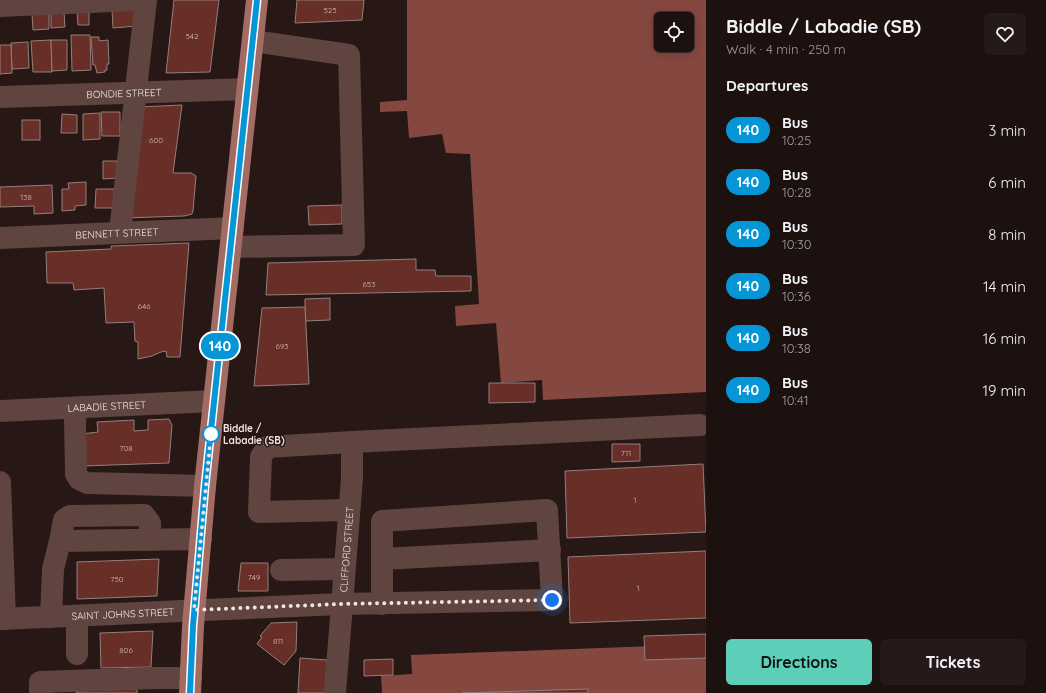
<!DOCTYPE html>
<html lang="en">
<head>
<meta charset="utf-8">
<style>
  :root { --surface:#1d1110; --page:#251a19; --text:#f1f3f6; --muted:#a09d9f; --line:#3b3130; --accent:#5dceb8 }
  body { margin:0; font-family:Quicksand,sans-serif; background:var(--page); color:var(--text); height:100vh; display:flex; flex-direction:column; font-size:15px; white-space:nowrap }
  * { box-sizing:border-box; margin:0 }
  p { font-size:13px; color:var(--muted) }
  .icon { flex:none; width:22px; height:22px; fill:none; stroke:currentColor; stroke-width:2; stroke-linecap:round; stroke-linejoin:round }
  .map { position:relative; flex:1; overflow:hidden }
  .panel { display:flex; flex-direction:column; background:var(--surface); width:340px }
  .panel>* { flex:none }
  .badge { padding:0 8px; border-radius:13px; font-size:14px; line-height:26px }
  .buttons { position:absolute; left:654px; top:12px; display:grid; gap:8px }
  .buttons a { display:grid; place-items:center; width:40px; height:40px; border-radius:6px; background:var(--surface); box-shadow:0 2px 10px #0003,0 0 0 1px var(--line); font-size:20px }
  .you { position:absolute; width:20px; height:20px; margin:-10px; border:3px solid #fff; border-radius:50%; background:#1a73e8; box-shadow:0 0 0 6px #1a73e833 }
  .map>.badge { position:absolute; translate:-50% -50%; box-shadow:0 0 0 2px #fff }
  h2 { padding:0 20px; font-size:15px; line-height:36px }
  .round { display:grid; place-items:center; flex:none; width:42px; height:42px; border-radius:6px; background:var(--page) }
  .overview { display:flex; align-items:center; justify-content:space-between; height:68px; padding:0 20px }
  h1 { font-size:19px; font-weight:800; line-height:30px }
  .action { display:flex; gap:8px; margin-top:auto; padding:8px 20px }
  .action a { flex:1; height:46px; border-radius:6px; background:var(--accent); color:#111; font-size:16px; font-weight:800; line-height:46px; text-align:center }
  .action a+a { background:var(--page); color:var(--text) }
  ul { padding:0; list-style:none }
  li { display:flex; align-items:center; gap:12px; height:52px; padding:0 20px }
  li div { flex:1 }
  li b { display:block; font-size:15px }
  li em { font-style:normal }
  li .badge { min-width:44px; font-weight:700; text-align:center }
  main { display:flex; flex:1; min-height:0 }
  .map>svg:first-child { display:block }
  .water { fill:#854840; fill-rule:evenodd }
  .building { fill:#682f28; stroke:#937f7c }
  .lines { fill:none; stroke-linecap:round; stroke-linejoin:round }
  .minor { stroke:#5f4440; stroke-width:22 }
  .major { stroke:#a26b63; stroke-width:22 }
  .line-casing { stroke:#fff; stroke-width:9 }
  .line { stroke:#0696d7; stroke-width:6 }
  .walk { stroke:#f0e5e3; stroke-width:4; stroke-dasharray:0 7.2 }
  .stop-dot { fill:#fff; stroke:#0696d7; stroke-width:2 }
  .labels { text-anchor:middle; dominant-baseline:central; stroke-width:3; stroke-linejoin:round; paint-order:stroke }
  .number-label { font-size:8px; fill:#ceb8b4 }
  .street-label { font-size:10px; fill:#f0e5e3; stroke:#271715 }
  .stop-label { font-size:10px; font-weight:bold; fill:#f0e5e3; stroke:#271715; text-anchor:start }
</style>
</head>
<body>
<main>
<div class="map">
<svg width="706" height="693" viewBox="0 0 706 693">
  <rect width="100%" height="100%" fill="#271715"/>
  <g class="water">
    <path d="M407,0H706V392L543,400L542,380L501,383L496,323L456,326L455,306L479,304L470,154L446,153L442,134L409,138L407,111L380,112V102L407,100ZM661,19H687V45H661Z"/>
    <path d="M706,644V693H382L381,676L412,674L411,655Z"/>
  </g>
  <g class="building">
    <path d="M174,0H219L210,72L166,73Z"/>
    <path d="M297,0H364L362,20L295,23Z"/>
    <path d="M136,9L137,26L113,28L112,10Z"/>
    <path d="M89,11V25H78L77,12Z"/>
    <path d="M64,12L65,27L51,28V13Z"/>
    <path d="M32,14H49V29L33,30Z"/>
    <path d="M71,35H90L91,70L72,71Z"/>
    <path d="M91,37H99V41L108,40L109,64H107V70H105V72L97,73L95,65H93Z"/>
    <path d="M51,40L52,72H33L31,41Z"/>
    <path d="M51,40H67V70L52,71Z"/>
    <path d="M28,42L29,68L12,69L11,43Z"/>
    <path d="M0,45H11L12,73L0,74Z"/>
    <path d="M182,105L173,173H191L196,176L193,211L192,214L184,216L124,218L138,107Z"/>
    <path d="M101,112H120V136H102Z"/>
    <path d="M100,113V139L83,140V114Z"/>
    <path d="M62,114L77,115V133H61Z"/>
    <rect x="22" y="120" width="18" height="20"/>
    <path d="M103,161H117L118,178L103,179Z"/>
    <path d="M86,182V205L75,206V210L62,211V189H69L68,183Z"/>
    <path d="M52,185L53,213L34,214V206L0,207V187Z"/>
    <path d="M96,189H114V208H95Z"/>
    <path d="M342,205V224L309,225L308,206Z"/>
    <path d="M189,243L180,357H167L166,351L161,352L152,356L138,359V342L135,341L134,322L106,323L104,288L74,290L73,283H47L46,252L111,249V246Z"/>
    <path d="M416,259V270H435L436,276H471V291L266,295L268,263Z"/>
    <path d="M330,298V320L305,321V299Z"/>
    <path d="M305,307L309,384L254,386L262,308Z"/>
    <path d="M489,383H535V402L489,403Z"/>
    <path d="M169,419L172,425L169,463L83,466L81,434L98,432L97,422L134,420V431L148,430V420Z"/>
    <path d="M612,444H640V461L612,462Z"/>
    <path d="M703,464L706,532L567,538L565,471Z"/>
    <path d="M706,551V618L570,623L568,557Z"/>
    <path d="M159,559L157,596L77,599V562Z"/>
    <path d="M241,563H268V591H238Z"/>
    <path d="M297,622L296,651L284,665L257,644L262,637L260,636L271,623Z"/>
    <path d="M153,631L151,667L101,668L100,633Z"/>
    <path d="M706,634V658L645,660L644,636Z"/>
    <path d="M300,658L327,660L325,693H298Z"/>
    <path d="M393,659V675L364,676V660Z"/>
    <path d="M137,689V693H76V691Z"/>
    <path d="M588,689V693H462Z"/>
  </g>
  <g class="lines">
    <g class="minor">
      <path d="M0,6L135,0"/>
      <path id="s1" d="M0,97L247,89"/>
      <path d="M120,232L146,0"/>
      <path id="s2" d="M0,238L233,228"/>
      <path d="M231,247L354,245L349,55L253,41"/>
      <path d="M77,408L75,420L76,474L79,479L87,483L205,486"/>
      <path id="s3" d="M0,411L214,401"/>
      <path d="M0,482L5,619"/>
      <path d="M349,510L259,512L261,457L267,447L352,442"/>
      <path d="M60,541L64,520L70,516L144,515L150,523V540"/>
      <path d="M382,559L550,550"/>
      <path d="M281,570L344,569"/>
      <path d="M77,616V654"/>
      <path d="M51,617L53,569L60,541L201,539"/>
      <path id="s4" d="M0,619L341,604L552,600L547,510L382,521V604"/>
      <path d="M40,693V682L156,678H191"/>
      <path id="s5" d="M335,693L352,478V442L700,425"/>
    </g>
    <path class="major" d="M190,693L193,626L205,486L257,0"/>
  </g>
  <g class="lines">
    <g class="line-casing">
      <path id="line" d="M190,693L193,626L205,486L257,0"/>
    </g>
    <use href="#line" class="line"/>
    <path class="walk" d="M211,434L194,610L341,604L552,600"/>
  </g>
  <circle class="stop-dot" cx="211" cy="434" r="8"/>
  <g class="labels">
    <g class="number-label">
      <text x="330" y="10">525</text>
      <text x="192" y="36">542</text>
      <text x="156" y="140">600</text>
      <text x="26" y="197">138</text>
      <text x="369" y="284">653</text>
      <text x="144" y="306">646</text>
      <text x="282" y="346">693</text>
      <text x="126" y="448">708</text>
      <text x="626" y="453">711</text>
      <text x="635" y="500">1</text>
      <text x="254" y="577">749</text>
      <text x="117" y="579">750</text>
      <text x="638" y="588">1</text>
      <text x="278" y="641">811</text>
      <text x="126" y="650">806</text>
    </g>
    <g class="street-label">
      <text stroke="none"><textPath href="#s1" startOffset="124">BONDIE STREET</textPath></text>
      <text stroke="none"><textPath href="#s2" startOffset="117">BENNETT STREET</textPath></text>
      <text stroke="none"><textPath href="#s3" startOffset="107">LABADIE STREET</textPath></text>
      <text stroke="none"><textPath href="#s5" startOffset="144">CLIFFORD STREET</textPath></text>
      <text stroke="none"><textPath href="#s4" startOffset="123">SAINT JOHNS STREET</textPath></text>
    </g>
    <g class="stop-label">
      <text x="223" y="428">Biddle /<tspan x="223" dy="12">Labadie (SB)</tspan></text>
    </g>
  </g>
</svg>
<div class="buttons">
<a><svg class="icon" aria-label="locate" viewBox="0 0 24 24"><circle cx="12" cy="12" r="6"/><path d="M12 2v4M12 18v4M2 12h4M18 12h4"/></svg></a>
</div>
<div class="you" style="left:552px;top:600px"></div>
<b class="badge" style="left:220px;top:346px;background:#0696d7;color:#fff">140</b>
</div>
<section class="panel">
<div class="overview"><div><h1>Biddle / Labadie (SB)</h1><p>Walk · 4 min · 250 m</p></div><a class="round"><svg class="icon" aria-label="heart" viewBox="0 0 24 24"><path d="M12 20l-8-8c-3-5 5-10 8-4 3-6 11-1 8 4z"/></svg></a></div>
<h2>Departures</h2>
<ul>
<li><span class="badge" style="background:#0696d7;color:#fff">140</span><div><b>Bus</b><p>10:25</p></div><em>3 min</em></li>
<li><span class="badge" style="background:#0696d7;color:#fff">140</span><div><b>Bus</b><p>10:28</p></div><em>6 min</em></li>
<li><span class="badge" style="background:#0696d7;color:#fff">140</span><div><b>Bus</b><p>10:30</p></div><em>8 min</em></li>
<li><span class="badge" style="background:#0696d7;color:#fff">140</span><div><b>Bus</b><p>10:36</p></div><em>14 min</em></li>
<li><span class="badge" style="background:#0696d7;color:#fff">140</span><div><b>Bus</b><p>10:38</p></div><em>16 min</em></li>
<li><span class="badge" style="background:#0696d7;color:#fff">140</span><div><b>Bus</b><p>10:41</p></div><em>19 min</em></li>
</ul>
<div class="action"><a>Directions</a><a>Tickets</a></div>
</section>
</main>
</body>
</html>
